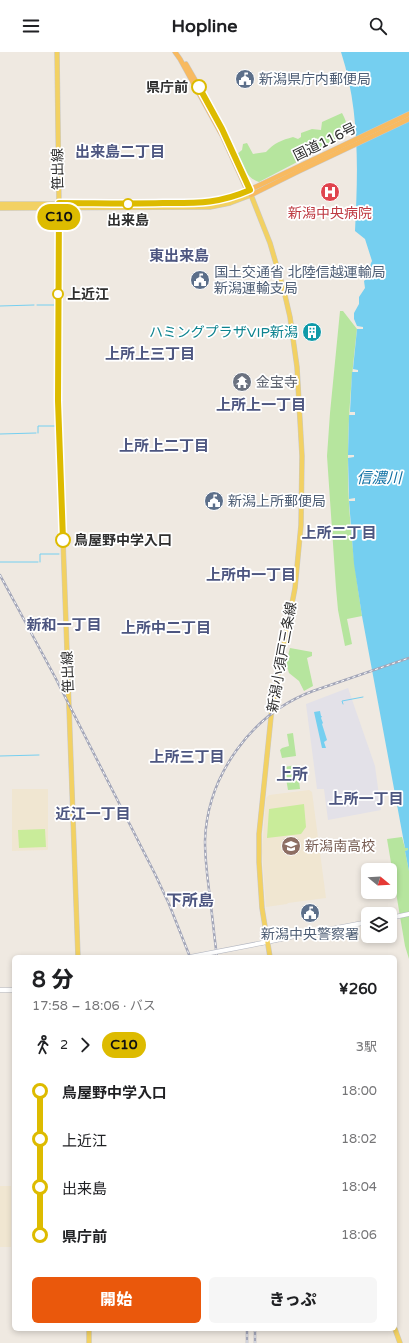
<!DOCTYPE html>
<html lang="ja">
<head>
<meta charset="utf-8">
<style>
  :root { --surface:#fff; --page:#f6f6f6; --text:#202124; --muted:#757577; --accent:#ea580c }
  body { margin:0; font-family:"Varela Round","Noto Sans JP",sans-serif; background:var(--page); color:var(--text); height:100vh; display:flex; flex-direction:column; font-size:15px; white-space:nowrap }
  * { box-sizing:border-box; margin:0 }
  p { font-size:13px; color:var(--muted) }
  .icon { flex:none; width:22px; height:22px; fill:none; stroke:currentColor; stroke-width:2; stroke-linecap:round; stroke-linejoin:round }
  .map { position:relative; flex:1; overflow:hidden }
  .sheet { position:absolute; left:12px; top:903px; width:385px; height:376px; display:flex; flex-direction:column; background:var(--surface); border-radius:6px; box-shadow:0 2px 6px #0003 }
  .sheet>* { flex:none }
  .badge { padding:0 8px; border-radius:13px; font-size:14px; line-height:26px }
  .needle { width:26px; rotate:108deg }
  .fabs { position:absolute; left:361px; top:811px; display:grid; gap:8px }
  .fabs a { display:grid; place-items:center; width:36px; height:36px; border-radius:6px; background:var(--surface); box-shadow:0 2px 6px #0003; font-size:20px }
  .map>.badge { position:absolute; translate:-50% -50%; box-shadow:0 0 0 2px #fff }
  .legs { display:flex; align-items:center; gap:6px; height:44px; padding:0 20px; font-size:13px }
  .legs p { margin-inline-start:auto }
  .head { display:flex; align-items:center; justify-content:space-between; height:68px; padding:0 20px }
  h1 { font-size:22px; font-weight:800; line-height:30px }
  .action { display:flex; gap:8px; margin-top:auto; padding:8px 20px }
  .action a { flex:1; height:46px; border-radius:6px; background:var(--accent); color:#fff; font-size:16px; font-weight:800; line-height:46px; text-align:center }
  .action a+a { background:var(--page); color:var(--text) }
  ul { padding:0 20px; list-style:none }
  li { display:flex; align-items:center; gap:14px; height:48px; font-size:15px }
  li i { display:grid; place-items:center; width:6px; height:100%; margin:0 5px; background:currentColor }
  li i::after { content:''; width:10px; height:10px; margin:-5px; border:3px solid; border-radius:50%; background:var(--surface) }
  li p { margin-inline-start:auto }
  li:first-child i { background:linear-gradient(#0000 50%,currentColor 0) }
  li:last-child i { background:linear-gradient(currentColor 50%,#0000 0) }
  header { display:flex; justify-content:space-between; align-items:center; height:52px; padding:0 20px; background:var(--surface); font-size:18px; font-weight:800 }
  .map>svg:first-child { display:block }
  .industrial { fill:#e3e1e8 }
  .education { fill:#f0e6d1 }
  .green { fill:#b6e59e }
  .pitch { fill:#c9ec9a }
  .water { fill:#75cff0 }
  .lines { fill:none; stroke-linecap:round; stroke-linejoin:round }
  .stream { stroke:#75cff0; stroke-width:1 }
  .secondary-casing { stroke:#b4b7c1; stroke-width:5 }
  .primary-casing { stroke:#c9c9c9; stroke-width:5.5 }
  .trunk-casing { stroke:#c9c9c9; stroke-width:5.5 }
  .secondary { stroke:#fff; stroke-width:4 }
  .primary { stroke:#f2d163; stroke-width:4.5 }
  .trunk { stroke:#f8ba60; stroke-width:4.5 }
  .rail-casing { stroke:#a3a6b8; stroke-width:2.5 }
  .rail { stroke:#fff; stroke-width:1; stroke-dasharray:3; stroke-linecap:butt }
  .secondary-bridge-casing { stroke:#b4b7c1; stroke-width:5; stroke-linecap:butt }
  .secondary-bridge { stroke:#fff; stroke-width:4 }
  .line-1-casing { stroke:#fff; stroke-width:9 }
  .line-1 { stroke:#db0; stroke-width:6 }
  .stop-1-dot { fill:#fff; stroke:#db0; stroke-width:2 }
  .labels { text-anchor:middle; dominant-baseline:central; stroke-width:3.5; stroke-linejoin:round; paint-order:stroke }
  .service-label { font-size:14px; fill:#4e5e75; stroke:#fff; text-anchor:start }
  .stop-label { font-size:14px; font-weight:bold; fill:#2e2e2e; stroke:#fff; text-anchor:start }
  .street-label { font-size:14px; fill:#2e2e2e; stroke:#fff }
  .health-label { font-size:14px; fill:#be3a42; stroke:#fff }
  .culture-label { font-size:14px; fill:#0d838f; stroke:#fff; text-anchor:end }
  .worship-label { font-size:14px; fill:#5b616d; stroke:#fff; text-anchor:start }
  .education-label { font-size:14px; fill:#785e54; stroke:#fff; text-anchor:start }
  .neighbourhood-label { font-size:15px; font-weight:bold; fill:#4d5680; stroke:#fff }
  .water-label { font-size:15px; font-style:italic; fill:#0d6fa3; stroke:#fff }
  .quarter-label { font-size:16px; font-weight:bold; fill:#4d5680; stroke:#fff }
</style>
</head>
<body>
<header><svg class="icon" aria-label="menu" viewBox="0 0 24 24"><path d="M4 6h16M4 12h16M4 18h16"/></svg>Hopline<svg class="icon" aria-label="search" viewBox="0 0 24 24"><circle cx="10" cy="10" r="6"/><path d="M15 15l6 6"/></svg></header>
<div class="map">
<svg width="409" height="1291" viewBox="0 0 409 1291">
  <rect width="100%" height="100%" fill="#efe9e1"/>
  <path class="industrial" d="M348,636L375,714L381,758L328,768L324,737H317L306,652Z"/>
  <g class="education">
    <path d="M12,737H48V797L47,798L12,799Z"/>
    <path d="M309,738L312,740L326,846L288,851L287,852L266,855L262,799L266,746L269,743Z"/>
    <rect x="0" y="1134" width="11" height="61"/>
  </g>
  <g class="green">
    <path d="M342,61C348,72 348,76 343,86L259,130C246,126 242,113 237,102L242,98L243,92L247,91L253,102L266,100C274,91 282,88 293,85L298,87L301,85V81L312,77L321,78L322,70Z"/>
    <path d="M340,259H343L357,277C352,320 348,363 348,407C347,459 354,512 362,564L347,567L352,592L345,594L338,558L336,536L327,404L330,361Z"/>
    <path d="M290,596L312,600V604L307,606L313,634L304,639L299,629L289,621L286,611Z"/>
    <path d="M293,681L296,704L282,706L280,698L282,696L289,694L287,682Z"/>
    <path d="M297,713L300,737L288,738L284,715Z"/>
    <path d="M402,785L405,796H408L409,798L405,799L409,819V907L405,894L387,787Z"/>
  </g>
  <g class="pitch">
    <path d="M304,752L306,775L301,782L267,786L269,757Z"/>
    <path d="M45,777L46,795L19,796L18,778Z"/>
  </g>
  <g class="water">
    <path d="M341,0H409V819L405,799L408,798V796H405L362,564L354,512L349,449H355V446L349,447L348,406L354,405V403H348L349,363H355V360H350L352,320H358V318L353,317L357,277H363V275L357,274L354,267V261L359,252V245L365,236L364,229L367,226L371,227L373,224C371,219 369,214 372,209L365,187L355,179C358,119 360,58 341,0Z"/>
    <path d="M320,659L321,664H322L321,666L323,671L322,672L327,688L324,690L326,696H322L314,660Z"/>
  </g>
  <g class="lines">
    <g class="stream">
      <path d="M37,253H54"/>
      <path d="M0,254L34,253"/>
      <path d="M38,381V374H55"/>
      <path d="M0,382L36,381"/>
      <path d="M0,510H38"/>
      <path d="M40,510V502H59"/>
      <path d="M343,652L342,649L363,645"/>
      <path d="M0,704L39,703"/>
    </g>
    <g class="secondary-casing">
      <g id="secondary">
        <path d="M390,866L409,862"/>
        <path d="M262,891L300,883L368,870"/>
        <path d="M0,938H14"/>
      </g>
    </g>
    <g class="primary-casing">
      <g id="primary">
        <path d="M57,0L59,151L58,349L78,905"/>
        <path d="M0,152H121"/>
        <path d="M145,152L209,151L232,145L247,139"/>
        <path d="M0,156L210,155L230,151L251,143L270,191L284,239L290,265L297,315L302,404L301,473L295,536L272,655L259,782V810L262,856L270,905"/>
        <path d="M89,1277V1291"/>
        <path d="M395,1277L400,1291"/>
      </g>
    </g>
    <g class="trunk-casing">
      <g id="trunk">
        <path d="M175,0L180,7L223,85L248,140"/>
        <path d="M186,12L209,52L225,83"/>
        <path d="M234,102L250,139"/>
        <path d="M247,139L409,62"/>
        <path d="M251,143L297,120L409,67"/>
      </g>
    </g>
    <use href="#secondary" class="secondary"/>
    <use href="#primary" class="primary"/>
    <use href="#trunk" class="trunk"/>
    <g class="rail-casing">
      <g id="rail">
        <path d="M0,523L55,625L155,822L169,852L190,905"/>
        <path d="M217,905C214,883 212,860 209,838C207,822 205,806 205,789C207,724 251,662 313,639L409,606"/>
        <path d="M255,1277V1291"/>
        <path d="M247,1291V1277"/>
      </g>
    </g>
    <use href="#rail" class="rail"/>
    <g class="secondary-bridge-casing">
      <path id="secondary-bridge" d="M190,905L262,891"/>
    </g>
    <use href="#secondary-bridge" class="secondary-bridge"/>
  </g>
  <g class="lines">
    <g class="line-1-casing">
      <path id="line-1" d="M63,488L58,349L59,151C94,151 128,152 163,151C197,151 218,152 250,138L222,77L199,35"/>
    </g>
    <use href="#line-1" class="line-1"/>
  </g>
  <defs>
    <g id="civic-disc" transform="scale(1)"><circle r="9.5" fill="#5c6f8a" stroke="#fff"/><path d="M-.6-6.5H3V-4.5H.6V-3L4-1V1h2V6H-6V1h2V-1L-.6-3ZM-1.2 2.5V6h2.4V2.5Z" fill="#fff"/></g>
    <g id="hospital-disc" transform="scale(1)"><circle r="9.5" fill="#e0444e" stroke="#fff"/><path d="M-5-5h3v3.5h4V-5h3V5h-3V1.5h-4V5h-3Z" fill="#fff"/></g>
    <g id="building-disc" transform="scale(1)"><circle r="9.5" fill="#0f9aa8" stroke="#fff"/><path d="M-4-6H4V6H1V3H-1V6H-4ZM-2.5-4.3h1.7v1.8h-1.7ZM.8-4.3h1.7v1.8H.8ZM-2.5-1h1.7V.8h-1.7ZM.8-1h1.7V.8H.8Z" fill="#fff"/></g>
    <g id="temple-disc" transform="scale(1)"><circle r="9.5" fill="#6b7280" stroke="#fff"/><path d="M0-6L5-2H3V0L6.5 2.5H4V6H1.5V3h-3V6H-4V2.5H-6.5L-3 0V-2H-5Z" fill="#fff"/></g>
    <g id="school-disc" transform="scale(1)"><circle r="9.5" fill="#8d6e63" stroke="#fff"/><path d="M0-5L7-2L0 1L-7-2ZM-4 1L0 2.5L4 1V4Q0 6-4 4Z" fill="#fff"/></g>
  </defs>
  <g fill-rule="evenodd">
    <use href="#civic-disc" x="245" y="27"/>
    <use href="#hospital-disc" x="330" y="140"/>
    <use href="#civic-disc" x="200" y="228"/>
    <use href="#building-disc" x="312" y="280"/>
    <use href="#temple-disc" x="242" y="330"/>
    <use href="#civic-disc" x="214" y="449"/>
    <use href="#school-disc" x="291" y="794"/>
    <use href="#civic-disc" x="310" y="861"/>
  </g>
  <g class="stop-1-dot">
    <circle cx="199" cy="35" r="7"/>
    <circle cx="128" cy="152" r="5"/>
    <circle cx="58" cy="242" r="5"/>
    <circle cx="63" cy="488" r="7"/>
  </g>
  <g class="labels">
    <g class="service-label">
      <text x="259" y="27">新潟県庁内郵便局</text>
      <text x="214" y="220">国土交通省 北陸信越運輸局<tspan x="214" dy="16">新潟運輸支局</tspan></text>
      <text x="228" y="449">新潟上所郵便局</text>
      <text x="310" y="882" text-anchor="middle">新潟中央警察署</text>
    </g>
    <g class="stop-label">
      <text x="188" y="35" text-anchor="end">県庁前</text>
      <text x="128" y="168" text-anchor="middle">出来島</text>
      <text x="67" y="242">上近江</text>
      <text x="74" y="488">鳥屋野中学入口</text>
    </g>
    <g class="street-label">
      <text transform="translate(325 90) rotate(-26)">国道116号</text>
      <text transform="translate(58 117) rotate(-91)">笹出線</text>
      <text transform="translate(282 605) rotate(-80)">新潟小須戸三条線</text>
      <text transform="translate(68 620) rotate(-92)">笹出線</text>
    </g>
    <g class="health-label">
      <text x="330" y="161">新潟中央病院</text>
    </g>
    <g class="culture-label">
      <text x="298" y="280">ハミングプラザVIP新潟</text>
    </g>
    <g class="worship-label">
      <text x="256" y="330">金宝寺</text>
    </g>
    <g class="education-label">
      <text x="305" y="794">新潟南高校</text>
    </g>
    <g class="neighbourhood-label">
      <text x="120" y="100">出来島二丁目</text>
      <text x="179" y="204">東出来島</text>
      <text x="150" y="302">上所上三丁目</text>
      <text x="261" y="353">上所上一丁目</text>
      <text x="164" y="394">上所上二丁目</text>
      <text x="339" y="481">上所二丁目</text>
      <text x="251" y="523">上所中一丁目</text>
      <text x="64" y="573">新和一丁目</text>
      <text x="166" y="576">上所中二丁目</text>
      <text x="187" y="705">上所三丁目</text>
      <text x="366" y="747">上所一丁目</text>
      <text x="93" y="762">近江一丁目</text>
    </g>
    <g class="water-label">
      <text x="379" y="426">信濃川</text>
    </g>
    <g class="quarter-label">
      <text x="292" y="723">上所</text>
      <text x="190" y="849">下所島</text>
    </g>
  </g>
</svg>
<div class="fabs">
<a><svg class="needle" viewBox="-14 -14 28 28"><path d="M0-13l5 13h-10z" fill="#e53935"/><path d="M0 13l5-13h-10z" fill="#757577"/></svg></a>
<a><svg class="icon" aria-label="layers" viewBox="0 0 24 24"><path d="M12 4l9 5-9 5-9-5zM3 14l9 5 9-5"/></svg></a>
</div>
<b class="badge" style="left:59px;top:165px;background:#db0;color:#111">C10</b>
<section class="sheet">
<div class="head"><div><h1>8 分</h1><p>17:58 – 18:06 · バス</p></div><b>¥260</b></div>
<div class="legs"><svg class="icon" aria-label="walk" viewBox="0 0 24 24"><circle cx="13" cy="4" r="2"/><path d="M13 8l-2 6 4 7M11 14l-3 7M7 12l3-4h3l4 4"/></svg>2<svg class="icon" aria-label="forward" viewBox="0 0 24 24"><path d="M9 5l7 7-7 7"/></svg><b class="badge" style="background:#db0;color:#111">C10</b><p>3駅</p></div>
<ul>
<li><i style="color:#db0"></i><b>鳥屋野中学入口</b><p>18:00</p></li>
<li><i style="color:#db0"></i><span>上近江</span><p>18:02</p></li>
<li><i style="color:#db0"></i><span>出来島</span><p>18:04</p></li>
<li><i style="color:#db0"></i><b>県庁前</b><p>18:06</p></li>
</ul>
<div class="action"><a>開始</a><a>きっぷ</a></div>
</section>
</div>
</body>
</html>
